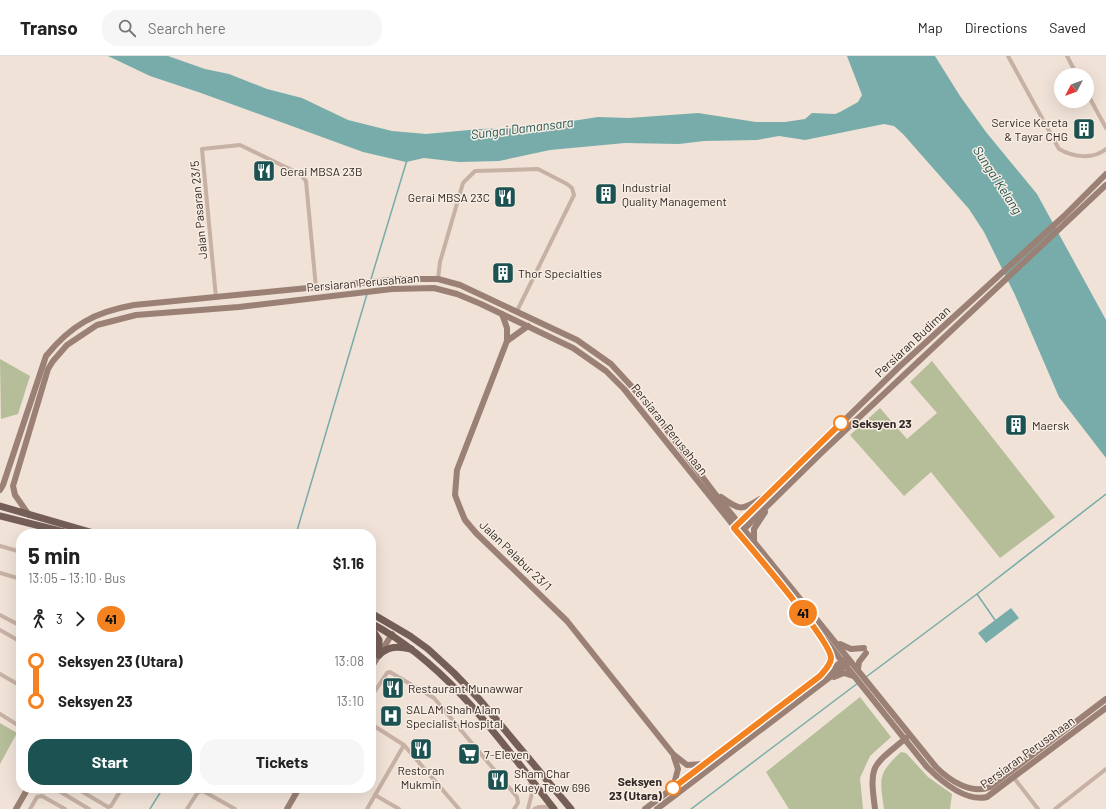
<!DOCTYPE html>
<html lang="en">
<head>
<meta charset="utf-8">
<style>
  :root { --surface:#fff; --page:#f6f6f6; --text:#222; --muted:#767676; --line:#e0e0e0; --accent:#1c5352 }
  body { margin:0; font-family:Barlow,sans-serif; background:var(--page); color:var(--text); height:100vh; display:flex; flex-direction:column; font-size:15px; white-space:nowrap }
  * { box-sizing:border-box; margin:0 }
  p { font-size:13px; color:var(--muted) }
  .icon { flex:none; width:22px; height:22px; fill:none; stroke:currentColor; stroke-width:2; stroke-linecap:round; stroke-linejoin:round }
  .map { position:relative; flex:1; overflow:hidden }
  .panel { position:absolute; left:16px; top:473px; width:360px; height:264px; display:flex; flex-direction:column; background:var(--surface); border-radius:16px; box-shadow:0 4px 16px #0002 }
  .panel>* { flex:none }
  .badge { padding:0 8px; border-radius:13px; font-size:14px; line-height:26px }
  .needle { width:26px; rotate:228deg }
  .tools { position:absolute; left:1054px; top:12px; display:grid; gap:8px }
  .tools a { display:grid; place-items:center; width:40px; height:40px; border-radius:50%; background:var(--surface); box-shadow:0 4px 16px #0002; font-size:20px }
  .map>.badge { position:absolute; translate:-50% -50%; box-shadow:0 0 0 2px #fff }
  .legs { display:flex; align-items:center; gap:6px; height:44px; padding:0 12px; font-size:13px }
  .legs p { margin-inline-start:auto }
  .head { display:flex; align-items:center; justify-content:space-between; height:68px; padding:0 12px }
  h1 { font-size:22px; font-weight:700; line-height:30px }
  .action { display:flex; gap:8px; margin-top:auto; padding:8px 12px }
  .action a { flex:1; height:46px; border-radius:16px; background:var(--accent); color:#fff; font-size:16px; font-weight:700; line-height:46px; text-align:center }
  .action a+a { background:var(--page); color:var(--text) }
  ul { padding:0 12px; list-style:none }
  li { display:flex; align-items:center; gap:14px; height:40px; font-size:15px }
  li i { display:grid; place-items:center; width:6px; height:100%; margin:0 5px; background:currentColor }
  li i::after { content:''; width:10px; height:10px; margin:-5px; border:3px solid; border-radius:50%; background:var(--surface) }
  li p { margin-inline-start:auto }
  li:first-child i { background:linear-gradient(#0000 50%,currentColor 0) }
  li:last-child i { background:linear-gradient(currentColor 50%,#0000 0) }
  header { display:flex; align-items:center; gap:24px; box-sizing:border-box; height:56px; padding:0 20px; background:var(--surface); border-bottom:1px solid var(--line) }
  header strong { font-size:19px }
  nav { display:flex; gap:22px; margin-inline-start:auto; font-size:14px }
  .search { width:280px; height:36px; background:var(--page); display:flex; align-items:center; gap:10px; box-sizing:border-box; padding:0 14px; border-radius:16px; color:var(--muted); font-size:15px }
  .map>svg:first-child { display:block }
  .green { fill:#b5be98 }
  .water { fill:#77acaa }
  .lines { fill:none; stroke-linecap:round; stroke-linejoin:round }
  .stream { stroke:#77acaa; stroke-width:1.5 }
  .street { stroke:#c7b1a4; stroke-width:4 }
  .secondary { stroke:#9b8075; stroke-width:6 }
  .primary { stroke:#755e56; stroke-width:7 }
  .line-1-casing { stroke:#fff; stroke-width:9 }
  .line-1 { stroke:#f58220; stroke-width:6 }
  .stop-1-dot { fill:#fff; stroke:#f58220; stroke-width:2 }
  .labels { text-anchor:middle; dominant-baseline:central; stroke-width:3; stroke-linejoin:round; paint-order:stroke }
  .poi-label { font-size:12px; fill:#332825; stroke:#f8ede3; text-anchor:start }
  .street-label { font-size:12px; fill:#332825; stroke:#f8ede3 }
  .stop-label { font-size:12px; font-weight:bold; fill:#332825; stroke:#f8ede3; text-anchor:start }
  .water-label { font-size:13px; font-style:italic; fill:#1c5352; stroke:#f8ede3 }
</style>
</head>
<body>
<header>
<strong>Transo</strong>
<div class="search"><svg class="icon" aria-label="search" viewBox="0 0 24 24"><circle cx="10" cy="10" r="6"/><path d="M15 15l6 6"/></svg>Search here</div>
<nav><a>Map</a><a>Directions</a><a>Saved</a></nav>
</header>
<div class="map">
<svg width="1106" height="753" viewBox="0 0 1106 753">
  <rect width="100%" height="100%" fill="#f0e2d7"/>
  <g class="green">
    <path d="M0,303L30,320L18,358L1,363Z"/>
    <path d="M932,305L1055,461L1000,502L931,416L904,440L850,379L880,352L907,383L937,357L910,326Z"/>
    <path d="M860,641L891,681L870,700L860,722L863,753H789L766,716Z"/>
    <path d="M0,667L17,677L0,708Z"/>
    <path d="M901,696L906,697L928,721L952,738L950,753H884C880,723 877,718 901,696Z"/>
  </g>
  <g class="water">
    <path d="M108,0H168L205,13L229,18L267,33L302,42L348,64L392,75L426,78L480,73L527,72L598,61L629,62L698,57L756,66H785L805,63L812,57L835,58L840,56L858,46L862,39L847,0H935L960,40L986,76L1037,138L1106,264V402L1059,341L1015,239L984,176L969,153L903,78L894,70L884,68L805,84L779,80L757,84L704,85L679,88L625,87L550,94L499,105L459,106L424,102L406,106L363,96L201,37L150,20Z"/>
    <path d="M1011,552L1019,562L986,587L978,577Z"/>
  </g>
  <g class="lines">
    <g class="stream">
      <path d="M371,223L407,104"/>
      <path d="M296,478L367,238"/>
      <path d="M977,538L995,564"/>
      <path d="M866,621L977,538L1106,438"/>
      <path d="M150,753L163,732"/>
      <path d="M691,753L858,627"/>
    </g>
    <g class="street">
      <path d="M1008,0L1059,93C1073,101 1093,104 1106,93"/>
      <path d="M1067,0L1077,19"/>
      <path d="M1087,37L1106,72"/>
      <path d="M438,223L440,206L463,127L475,115L538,113L567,128L572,132L574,139L517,255"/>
      <path d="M216,242L202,93L240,89L300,118L306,125L316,232"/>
      <path d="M0,490L21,496"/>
      <path d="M0,517L21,523"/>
      <path d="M0,559L21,570"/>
      <path d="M0,574L21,586"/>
      <path d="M0,618L21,630"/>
      <path d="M371,641L387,617L390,616L434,642L517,741L518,747L514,753"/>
      <path d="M0,658L21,671"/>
      <path d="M371,668L404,689L459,753"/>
      <path d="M1014,722L1038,753"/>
      <path d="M54,732L89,753"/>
      <path d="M76,732L108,751L111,750L122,732"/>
      <path d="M375,739L399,753"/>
      <path d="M30,753L37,741L42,740L65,753"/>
      <path d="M187,753L198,736L203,735L235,753"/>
      <path d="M367,753L404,689"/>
      <path d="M528,753L532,737L530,724"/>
      <path d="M534,753C540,750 545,750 551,753"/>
      <path d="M1055,753L1106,713"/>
    </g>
    <g class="secondary">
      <path d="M502,258L507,272V285L457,414L455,439L460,452L465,464L476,477L567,565L673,698L687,709L704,708"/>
      <path d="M507,285L528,270"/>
      <path d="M0,434L3,429L46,300C71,269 95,256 134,249L400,223H438L460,229L577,284L611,308L645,345L716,439L936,711C949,724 971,739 990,731L1106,643"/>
      <path d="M721,441C739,454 741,455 760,443"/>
      <path d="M29,459L15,439L13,430L48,313L53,305L67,289L97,269L136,259L239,251L392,233L434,232L457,238L481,248L573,292L606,315L624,333L927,711C941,725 966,746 987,741L1106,652"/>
      <path d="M737,469L899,311L1064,160L1106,118"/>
      <path d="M742,475L819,399L1106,129"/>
      <path d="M754,485V473L765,456"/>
      <path d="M840,588L851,593L864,592"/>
      <path d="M371,612L392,578"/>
      <path d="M858,613L859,606L866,597"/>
      <path d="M823,616C831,606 832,600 825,589"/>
      <path d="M834,621L844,617L853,620"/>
      <path d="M673,732L678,713L674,701"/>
      <path d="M16,753L28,732"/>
      <path d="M287,753L299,732"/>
      <path d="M645,753L844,604"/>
      <path d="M657,753L847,608"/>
      <path d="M875,753C869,707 872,711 906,682"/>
    </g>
    <g class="primary">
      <path d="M0,450L97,478"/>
      <path d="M0,460L72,478"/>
      <path d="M371,557L410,580L428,593L454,617L479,643L571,753"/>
      <path d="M371,567C449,609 501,685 554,753"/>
      <path d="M371,572L379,584V599"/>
      <path d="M379,599C388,590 398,590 411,593"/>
    </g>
  </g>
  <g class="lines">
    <g class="line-1-casing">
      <path id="line-1" d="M673,732L820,620C824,615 831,609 831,602C831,585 750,491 734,472L841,367"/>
    </g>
    <use href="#line-1" class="line-1"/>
  </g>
  <defs>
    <g id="building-square" transform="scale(1.15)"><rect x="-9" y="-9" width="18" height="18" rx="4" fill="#1c5352" stroke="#f8ede3"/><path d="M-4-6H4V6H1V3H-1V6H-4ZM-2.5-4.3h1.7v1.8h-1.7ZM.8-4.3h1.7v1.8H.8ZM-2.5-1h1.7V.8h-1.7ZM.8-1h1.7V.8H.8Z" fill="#fff"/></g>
    <g id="restaurant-square" transform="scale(1.15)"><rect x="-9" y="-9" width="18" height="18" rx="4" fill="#1c5352" stroke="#f8ede3"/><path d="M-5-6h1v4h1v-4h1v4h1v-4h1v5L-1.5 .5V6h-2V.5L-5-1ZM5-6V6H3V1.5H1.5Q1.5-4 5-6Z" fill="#fff"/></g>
    <g id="hospital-square" transform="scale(1.15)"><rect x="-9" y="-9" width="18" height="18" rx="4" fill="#1c5352" stroke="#f8ede3"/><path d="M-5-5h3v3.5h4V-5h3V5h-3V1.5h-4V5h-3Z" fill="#fff"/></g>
    <g id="supermarket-square" transform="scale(1.15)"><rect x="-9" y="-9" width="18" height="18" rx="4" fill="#1c5352" stroke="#f8ede3"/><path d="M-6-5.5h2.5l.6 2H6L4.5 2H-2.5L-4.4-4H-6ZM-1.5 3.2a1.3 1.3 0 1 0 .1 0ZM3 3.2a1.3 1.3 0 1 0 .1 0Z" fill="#fff"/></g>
  </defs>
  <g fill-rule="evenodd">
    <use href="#building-square" x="1084" y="73"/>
    <use href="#restaurant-square" x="264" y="115"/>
    <use href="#building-square" x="606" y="138"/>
    <use href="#restaurant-square" x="505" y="141"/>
    <use href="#building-square" x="503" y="217"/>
    <use href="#building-square" x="1016" y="369"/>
    <use href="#restaurant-square" x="393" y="632"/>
    <use href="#hospital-square" x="391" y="660"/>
    <use href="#restaurant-square" x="421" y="693"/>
    <use href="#supermarket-square" x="469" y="698"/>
    <use href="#restaurant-square" x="498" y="724"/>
  </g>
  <g class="stop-1-dot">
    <circle cx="841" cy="367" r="7"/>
    <circle cx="673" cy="732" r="7"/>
  </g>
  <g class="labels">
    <g class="poi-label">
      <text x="1068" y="66" text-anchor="end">Service Kereta<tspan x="1068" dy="14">&amp; Tayar CHG</tspan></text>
      <text x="280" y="115">Gerai MBSA 23B</text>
      <text x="622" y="131">Industrial<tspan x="622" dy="14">Quality Management</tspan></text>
      <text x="490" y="141" text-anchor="end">Gerai MBSA 23C</text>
      <text x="518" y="217">Thor Specialties</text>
      <text x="1032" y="369">Maersk</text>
      <text x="408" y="632">Restaurant Munawwar</text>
      <text x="406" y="653">SALAM Shah Alam<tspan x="406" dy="14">Specialist Hospital</tspan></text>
      <text x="484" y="698">7-Eleven</text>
      <text x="421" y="714" text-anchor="middle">Restoran<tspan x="421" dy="14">Mukmin</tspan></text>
      <text x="514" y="717">Sham Char<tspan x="514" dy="14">Kuey Teow 696</tspan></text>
    </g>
    <g class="street-label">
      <text transform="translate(198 154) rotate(-95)">Jalan Pasaran 23/5</text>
      <text transform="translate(363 226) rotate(-5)">Persiaran Perusahaan</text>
      <text transform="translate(912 285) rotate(-43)">Persiaran Budiman</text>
      <text transform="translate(670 373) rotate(51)">Persiaran Perusahaan</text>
      <text transform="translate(516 499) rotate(44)">Jalan Pelabur 23/1</text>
      <text transform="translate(1027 696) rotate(-36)">Persiaran Perusahaan</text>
    </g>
    <g class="stop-label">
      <text x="852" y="367">Seksyen 23</text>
      <text x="662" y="725" text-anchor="end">Seksyen<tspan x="662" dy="14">23 (Utara)</tspan></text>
    </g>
    <g class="water-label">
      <text transform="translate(522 72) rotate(-7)">Sungai Damansara</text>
      <text transform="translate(998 124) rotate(57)">Sungai Kelang</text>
    </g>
  </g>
</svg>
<div class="tools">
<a><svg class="needle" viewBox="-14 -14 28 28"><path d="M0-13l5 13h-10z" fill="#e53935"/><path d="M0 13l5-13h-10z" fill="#767676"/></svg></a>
</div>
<b class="badge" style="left:803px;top:557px;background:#f58220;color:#111">41</b>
<section class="panel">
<div class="head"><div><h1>5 min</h1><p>13:05 – 13:10 · Bus</p></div><b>$1.16</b></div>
<div class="legs"><svg class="icon" aria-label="walk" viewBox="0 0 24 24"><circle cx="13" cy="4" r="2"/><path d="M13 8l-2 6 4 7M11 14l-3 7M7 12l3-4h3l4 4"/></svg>3<svg class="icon" aria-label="forward" viewBox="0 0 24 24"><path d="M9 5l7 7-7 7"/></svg><b class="badge" style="background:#f58220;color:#111">41</b></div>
<ul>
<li><i style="color:#f58220"></i><b>Seksyen 23 (Utara)</b><p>13:08</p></li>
<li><i style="color:#f58220"></i><b>Seksyen 23</b><p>13:10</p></li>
</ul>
<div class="action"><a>Start</a><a>Tickets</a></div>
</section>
</div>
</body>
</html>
